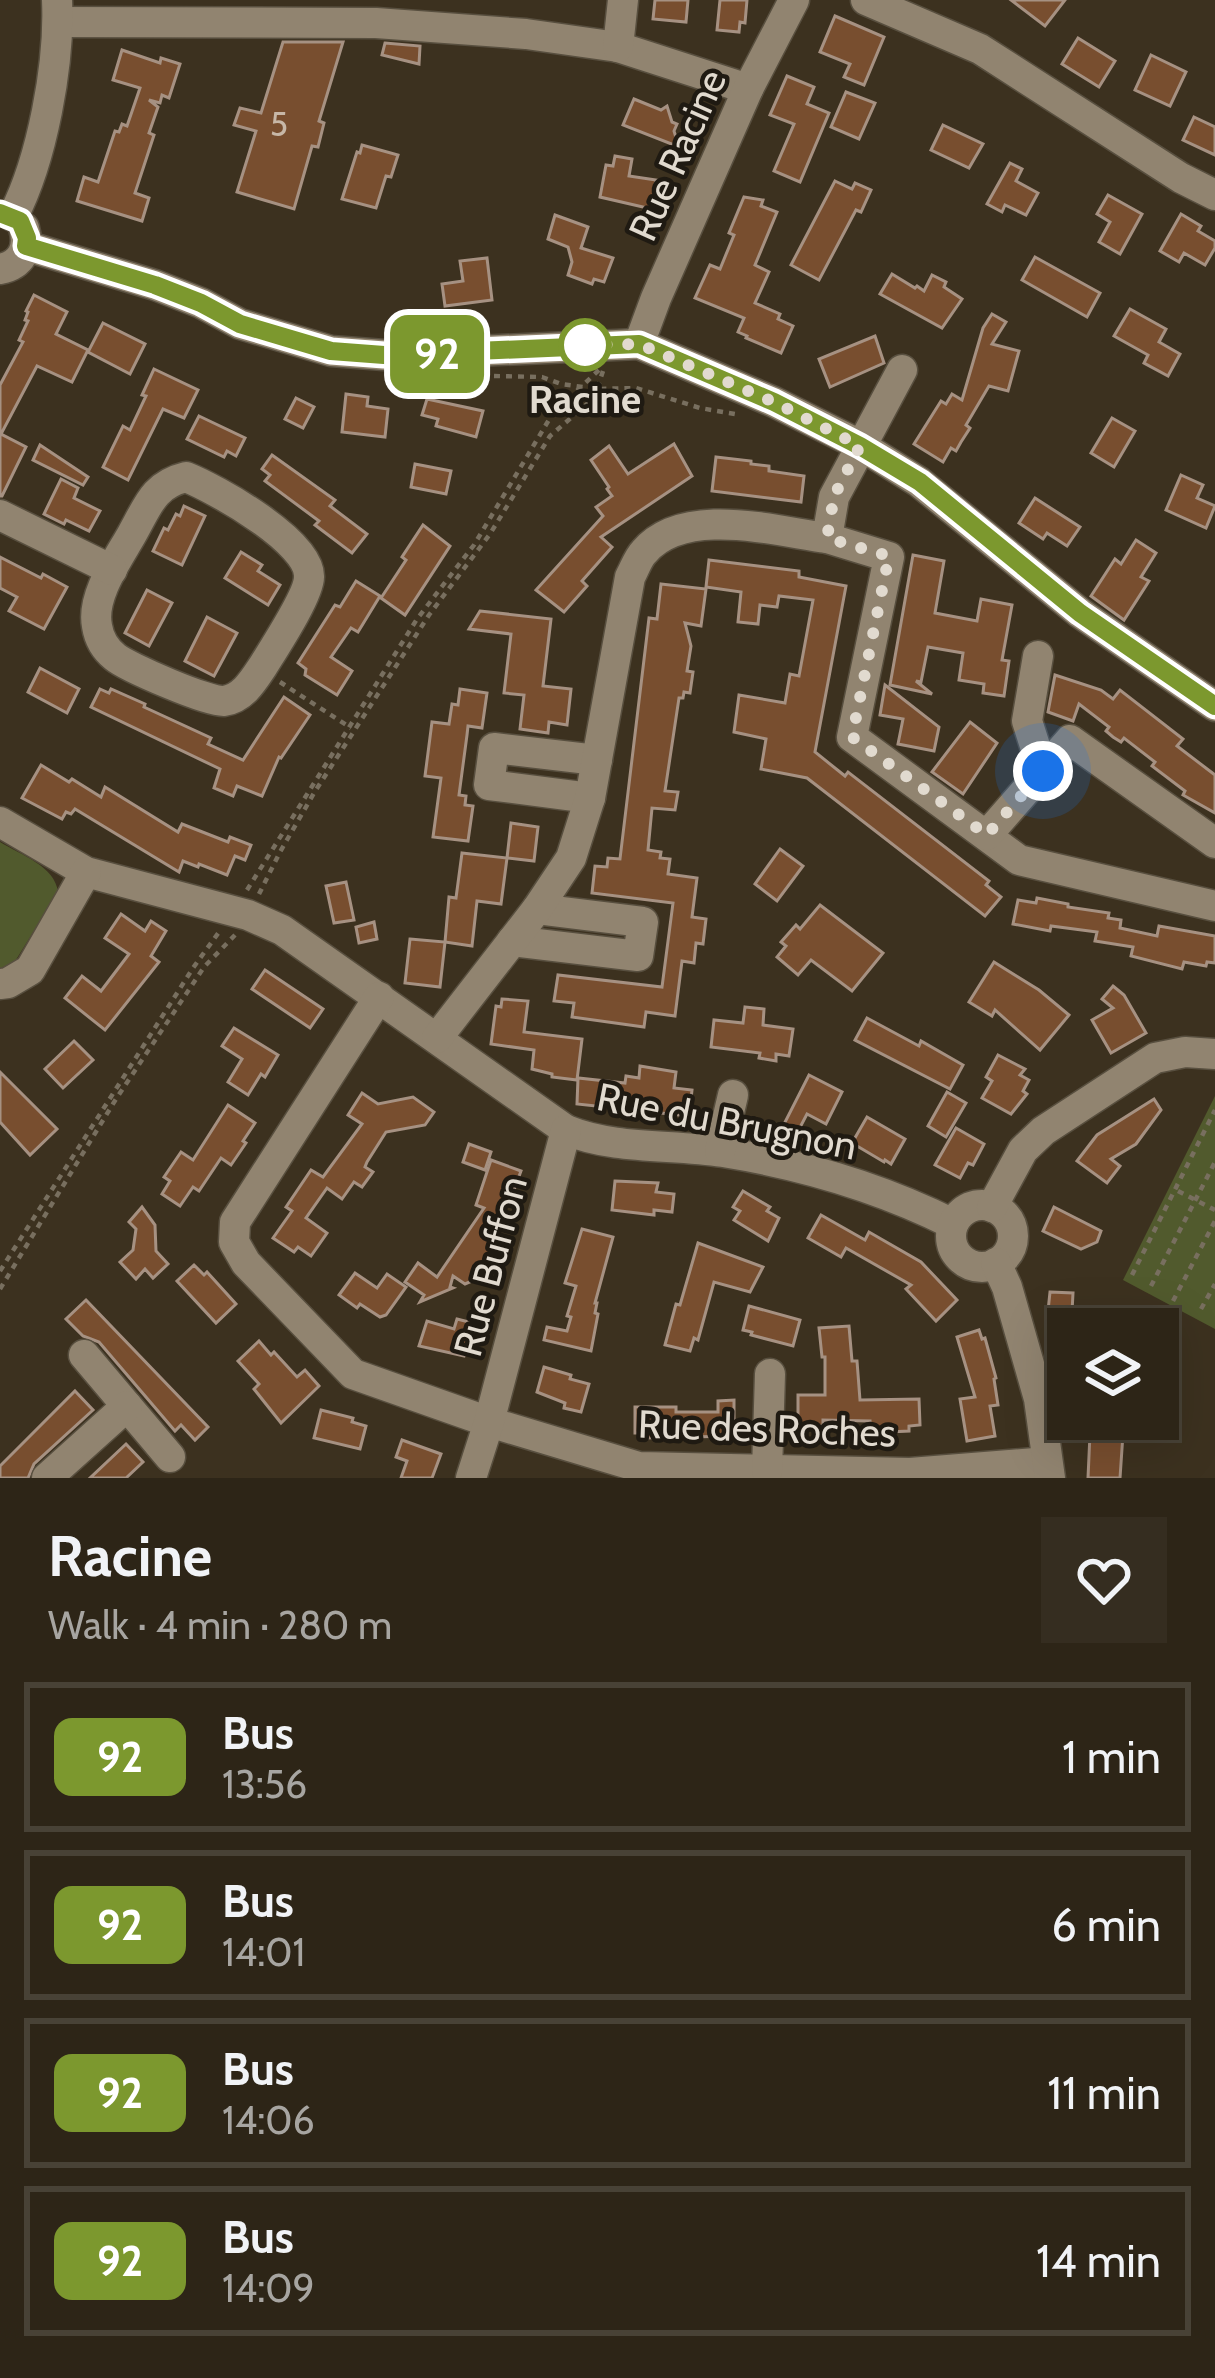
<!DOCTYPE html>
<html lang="en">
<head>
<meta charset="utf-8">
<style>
  :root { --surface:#2d2517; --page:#352d20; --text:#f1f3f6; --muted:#a7a5a1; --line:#484236 }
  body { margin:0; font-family:Cabin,sans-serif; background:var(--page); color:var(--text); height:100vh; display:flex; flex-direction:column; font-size:45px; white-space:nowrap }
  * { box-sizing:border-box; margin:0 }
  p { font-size:39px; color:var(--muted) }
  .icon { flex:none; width:66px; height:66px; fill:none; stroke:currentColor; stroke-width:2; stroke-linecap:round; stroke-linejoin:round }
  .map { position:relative; height:1478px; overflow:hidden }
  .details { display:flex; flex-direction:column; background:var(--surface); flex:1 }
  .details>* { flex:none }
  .badge { padding:0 24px; border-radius:18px; font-size:42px; line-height:78px }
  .buttons { position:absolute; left:1047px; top:1308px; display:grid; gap:24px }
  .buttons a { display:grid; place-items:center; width:132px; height:132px; border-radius:0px; background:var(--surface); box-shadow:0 12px 48px #0002,0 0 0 3px var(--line); font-size:60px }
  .you { position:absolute; width:60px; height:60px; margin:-30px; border:9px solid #fff; border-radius:50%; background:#1a73e8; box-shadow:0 0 0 18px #1a73e833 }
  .map>.badge { position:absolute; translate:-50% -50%; box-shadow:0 0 0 6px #fff }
  .round { display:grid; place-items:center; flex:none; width:126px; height:126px; border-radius:0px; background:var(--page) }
  .headline { display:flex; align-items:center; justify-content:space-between; height:204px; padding:0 48px }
  h1 { font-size:57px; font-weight:700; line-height:90px }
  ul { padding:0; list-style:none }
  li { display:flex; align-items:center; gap:36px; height:150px; margin:0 24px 18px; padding:0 24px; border:6px solid var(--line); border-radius:0px }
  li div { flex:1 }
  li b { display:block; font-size:45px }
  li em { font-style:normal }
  li .badge { min-width:132px; font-weight:700; text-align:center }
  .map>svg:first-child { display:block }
  .green { fill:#515a2d }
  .building { fill:#784e2f; stroke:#a69182; stroke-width:3 }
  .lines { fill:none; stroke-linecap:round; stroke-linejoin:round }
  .minor-casing { stroke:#584f3f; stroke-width:33 }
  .path { stroke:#786f5f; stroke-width:4.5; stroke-dasharray:6 6; stroke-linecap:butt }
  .minor { stroke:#918470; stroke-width:30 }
  .line-casing { stroke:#fff; stroke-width:27 }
  .line { stroke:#7c982e; stroke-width:18 }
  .walk { stroke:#e1dacf; stroke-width:12; stroke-dasharray:0 21.6 }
  .stop-dot { fill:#fff; stroke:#7c982e; stroke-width:6 }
  .labels { text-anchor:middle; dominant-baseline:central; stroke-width:9; stroke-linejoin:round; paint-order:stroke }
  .number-label { font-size:33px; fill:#c7b7a7 }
  .street-label { font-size:39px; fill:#e1dacf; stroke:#1f1a12 }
  .stop-label { font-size:39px; font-weight:bold; fill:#e1dacf; stroke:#1f1a12 }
</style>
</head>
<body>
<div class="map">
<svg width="1215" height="1478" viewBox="0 0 1215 1478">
  <rect width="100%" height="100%" fill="#3c311f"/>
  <g class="green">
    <path d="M0,842C21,855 55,866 58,892L14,963L0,972Z"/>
    <path d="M1215,1096V1329L1123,1280Z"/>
  </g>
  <g class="building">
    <path d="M655,0H688L686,22L653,19Z"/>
    <path d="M720,0H747L745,23L740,22L739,32L717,30Z"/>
    <path d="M1011,0H1065L1045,26Z"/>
    <path d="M835,16L884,37L864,85L844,77L850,64L820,52Z"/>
    <path d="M1078,38L1115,61L1099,87L1062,64Z"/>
    <path d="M283,42H343L319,121L324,123L318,147L312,146L294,209L237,192L256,131L234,125L240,108L261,113Z"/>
    <path d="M385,43L420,46L419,64L382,55Z"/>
    <path d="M122,50L160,63L161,58L180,64L169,98L162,95L160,103L149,100L158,107L149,133L154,135L135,193L149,198L142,221L77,201L84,177L98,182L115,131L119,132L122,124L127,126L140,88L113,80Z"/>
    <path d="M1151,55L1186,72L1170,106L1135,90Z"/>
    <path d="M787,76L814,87L807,104L829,113L800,182L774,171L794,124L770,115Z"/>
    <path d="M846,92L875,103L859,139L831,127Z"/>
    <path d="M634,99L661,110L667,106L672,122L677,124L674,131L679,147L623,125Z"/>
    <path d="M1194,117L1215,127V155L1183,140Z"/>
    <path d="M943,125L983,144L969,168L931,150Z"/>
    <path d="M362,145L398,155L391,177L386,176L376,208L342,199L357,152L360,153Z"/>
    <path d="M615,156L632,159L629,176L656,180L654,190L663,192L660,211L600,197L606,165L613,166Z"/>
    <path d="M1010,163L1022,169L1016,181L1038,193L1026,215L1005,205L1002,212L987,204Z"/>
    <path d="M835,181L852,189L855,183L871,190L861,212L856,210L819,280L791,265Z"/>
    <path d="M1108,195L1142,214L1120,254L1099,242L1110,222L1097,214Z"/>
    <path d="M744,197L763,200L761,206L777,212L755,265L769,272L755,303L780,314L778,319L793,326L781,353L746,338L747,336L738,332L744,318L695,298L710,265L720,269L734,235L729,233Z"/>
    <path d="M1181,214L1201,226L1198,231L1215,241V248L1205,265L1184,253L1179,262L1160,251Z"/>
    <path d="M555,215L588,227L581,248L613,258L604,282L594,279L592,284L568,275L572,262L568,247L548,239Z"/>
    <path d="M1035,257L1100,293L1087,317L1022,280Z"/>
    <path d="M487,258L492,300L445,306L442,284L463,281L460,261Z"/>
    <path d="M892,274L915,288L917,286L924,291L932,275L946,282L944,287L962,299L942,328L880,294Z"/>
    <path d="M34,295L67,312L56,334L88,350L72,382L37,366L1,434L26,447L2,496H0V385L23,342L19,340L28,321L25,320L28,312L26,311Z"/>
    <path d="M1130,309L1166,329L1159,342L1180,354L1168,376L1144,363L1148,355L1114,336Z"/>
    <path d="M992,314L1006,322L992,344L1019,351L1008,391L989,386L966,425L970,428L961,442L956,451L951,448L943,462L914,444L941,401L946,404L952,394L962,400L983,328Z"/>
    <path d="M103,323L145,344L130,374L88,352Z"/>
    <path d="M875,336L884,363L830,387L819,359Z"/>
    <path d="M154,369L198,390L184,418L163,409L128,480L103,467L123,426L130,430L146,396L142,395Z"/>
    <path d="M346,394L368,397L367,406L388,409L385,437L342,432Z"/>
    <path d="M296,398L314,407L303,428L285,419Z"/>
    <path d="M427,399L483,411L476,437L436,426L438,419L422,415Z"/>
    <path d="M199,416L245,438L236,456L227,451L224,457L187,439Z"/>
    <path d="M1112,418L1135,431L1114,467L1091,453Z"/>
    <path d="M674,444L692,476L601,537L612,547L582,581L587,586L564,612L536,590L603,516L596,507L612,496L607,489L609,487L591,460L609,446L628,474Z"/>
    <path d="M40,445L88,477L83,485L33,460Z"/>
    <path d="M272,455L335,500L330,506L367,534L352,553L315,525L319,521L265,481L270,475L262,469Z"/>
    <path d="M716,457L751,461V464L769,466V471L804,476L801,502L712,491Z"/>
    <path d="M415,464L451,471L446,494L411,487Z"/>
    <path d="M1181,475L1203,485L1197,498L1215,506L1206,528L1166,510Z"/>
    <path d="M61,479L78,488L74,498L100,511L89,531L66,520L64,524L44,514Z"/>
    <path d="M1035,498L1080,527L1067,546L1047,533L1043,539L1019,523Z"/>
    <path d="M184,506L205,516L182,565L153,551L164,528L168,530L176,514L180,516Z"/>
    <path d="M423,525L450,546L405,615L381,598L406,560L402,557Z"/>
    <path d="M1136,540L1156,553L1141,577L1149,581L1124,620L1091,596L1115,559L1121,564Z"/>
    <path d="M241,552L262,565L258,571L280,585L268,605L225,578Z"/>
    <path d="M913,555L944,561L935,613L977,621L981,599L1012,605L1002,660L1009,661L1004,696L983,693L984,684L959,680L963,653L928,647L921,682L916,681L932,694L890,685Z"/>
    <path d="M0,557L41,578L43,574L67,587L44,629L9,611L17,597L0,588Z"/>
    <path d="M709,560L799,571V577L846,586L815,752L845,776L848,772L989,881L986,885L1001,897L985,916L807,778L761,769L766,739L734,732L739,695L785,703L790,674L799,676L813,600L779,596L777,607L760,605L758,624L738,622L741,592L706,587Z"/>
    <path d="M356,581L380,596L358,632L351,628L331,657L352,671L337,695L305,675L306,669L298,663L335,605L340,607Z"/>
    <path d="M661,584L706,589L701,626L685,623L691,646L687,671L693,672L690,693L684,692L683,698H679L665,791L678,792L675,810L652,808L648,850L661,852L660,858L670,859L668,874L697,878L692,917L706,919L703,944L696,943L694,963L682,961L675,1016L646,1012L644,1027L572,1017L574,1003L554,1001L558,975L662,987L673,903L592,893L595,866L607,867L608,858L620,859L649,618L657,619Z"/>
    <path d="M147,590L172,603L149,646L125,633Z"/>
    <path d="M480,611L551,619L543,686L571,689L567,725L549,722L548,733L520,729L524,695L504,693L511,634L469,629Z"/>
    <path d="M207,617L237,633L214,676L185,661Z"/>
    <path d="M40,668L79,689L67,713L28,692Z"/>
    <path d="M1055,675L1101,690L1113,699L1120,690L1183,739L1177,746L1215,775V813L1183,795L1185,791L1152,766L1155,762L1124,738L1121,742L1113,737L1106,731L1109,727L1079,704L1073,721L1048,712Z"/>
    <path d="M885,685L939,727L934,751L898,744L903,719L880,715Z"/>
    <path d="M100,689L109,693L111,689L145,704L144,707L211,738L208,744L243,760L284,697L310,715L281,758L279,757L262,796L237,786L233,796L214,788L220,769L91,707Z"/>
    <path d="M460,689L487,693L482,728L468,726L467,735L459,795L466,796L465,805L473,806L468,841L433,837L441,778L425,776L432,722L449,724L452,704L458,705Z"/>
    <path d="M970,722L997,743L963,794L932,772Z"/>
    <path d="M41,765L69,782L72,779L101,797L105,787L178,832L182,824L228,842L230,837L251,845L245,860L235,856L227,875L199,864L198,867L183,861L179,872L75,809L71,814L66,812L62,819L22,798Z"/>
    <path d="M511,823L538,827L534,861L507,858Z"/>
    <path d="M780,849L803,866L777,901L755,884Z"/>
    <path d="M462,853L507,858L501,904L477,901L472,946L445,942L449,897L456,898Z"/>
    <path d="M346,882L354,920L334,923L326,886Z"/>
    <path d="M1037,898L1068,904V907L1109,913L1108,918L1121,920L1120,928L1157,936L1159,926L1215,936V963L1207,962L1206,966L1184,962L1182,969L1131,956L1133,947L1095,941L1097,932L1051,926L1050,931L1013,924L1018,900L1036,903Z"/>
    <path d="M820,905L883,953L852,991L811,960L798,975L777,957L786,946L781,942L796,925L800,929Z"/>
    <path d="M121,914L145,931L151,921L166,931L151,956L159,962L105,1030L65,998L82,976L101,991L129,954L105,938Z"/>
    <path d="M374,922L377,939L359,943L356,927Z"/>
    <path d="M410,939L445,942L440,987L405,983Z"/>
    <path d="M994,962L1039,990L1069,1015L1040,1050L995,1010L992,1016L969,1002Z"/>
    <path d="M265,970L323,1009L310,1028L252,989Z"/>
    <path d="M1113,986L1124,995L1146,1033L1111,1053L1092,1020L1113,1008L1102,999Z"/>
    <path d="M502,999L528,1001L524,1032L582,1039L577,1080L552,1077V1074L532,1069L534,1050L491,1044L496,1006L501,1007Z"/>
    <path d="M745,1007L764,1009L763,1025L793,1029L789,1056L776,1054V1061L759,1058L760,1053L711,1047L714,1020L743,1023Z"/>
    <path d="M867,1018L919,1046L921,1041L963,1065L950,1089L855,1040Z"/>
    <path d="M234,1028L278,1055L265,1077L261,1074L248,1095L228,1082L242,1059L222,1046Z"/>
    <path d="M74,1041L93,1060L63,1088L45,1069Z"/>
    <path d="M998,1055L1025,1069L1020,1075L1029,1080L1023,1091L1027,1094L1011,1114L982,1098L992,1081L986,1077Z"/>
    <path d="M640,1066L676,1072L674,1088L692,1090L689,1116L577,1104L578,1078L625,1083L626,1076L639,1078Z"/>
    <path d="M0,1072L57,1129L30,1155L0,1122Z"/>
    <path d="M809,1075L842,1092L826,1124L807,1114L795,1137L781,1130Z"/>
    <path d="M947,1092L966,1103L946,1137L928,1126Z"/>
    <path d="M362,1093L378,1104L413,1097L434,1112L425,1125L386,1132L367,1162L365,1167L373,1172L362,1187L354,1182L342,1199L327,1188L306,1218L327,1233L311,1256L298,1247L294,1252L273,1238L292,1211L286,1207L311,1170L323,1177L362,1124L348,1115Z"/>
    <path d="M1154,1099L1161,1110L1136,1144L1111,1159L1120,1166L1107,1183L1077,1161L1097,1135Z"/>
    <path d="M228,1105L255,1123L243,1141L246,1143L231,1165L221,1158L199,1191L193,1187L180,1206L162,1194L170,1181L164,1177L181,1152L193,1160Z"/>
    <path d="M867,1117L905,1139L891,1164L885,1160L884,1162L852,1143Z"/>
    <path d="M956,1128L984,1144L973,1165L968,1163L960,1178L935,1165Z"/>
    <path d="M469,1144L491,1152L485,1170L463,1162Z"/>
    <path d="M491,1160L521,1171L514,1190L510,1189L493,1239L498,1242L472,1281L465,1284L453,1276L450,1287L453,1288L420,1302L424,1295L405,1282L418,1263L437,1277L484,1208L476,1205Z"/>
    <path d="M615,1181L658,1183L656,1192L674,1194L672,1212L654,1210V1215L612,1210Z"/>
    <path d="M743,1191L770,1207L767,1211L779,1218L768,1241L734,1220L740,1211L733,1207Z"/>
    <path d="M142,1207L155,1225L156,1251L168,1264L153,1278L145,1269L136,1279L120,1262L133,1250L136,1229L129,1222Z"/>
    <path d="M1054,1207L1101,1231L1097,1242L1081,1249L1043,1231Z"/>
    <path d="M821,1215L865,1240L869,1232L921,1262L957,1300L936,1321L906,1289L911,1285L846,1248L841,1257L808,1238Z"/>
    <path d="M582,1229L613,1237L595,1303H597L595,1313L598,1314L591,1351L544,1340L547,1327L567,1331L571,1317L567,1316L576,1286L565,1283Z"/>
    <path d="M698,1243L763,1267L750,1292L714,1282L698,1340L694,1338L690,1351L665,1345L676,1304L680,1305Z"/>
    <path d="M194,1265L204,1275L207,1272L236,1304L216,1323L177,1281Z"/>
    <path d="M355,1273L377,1288L387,1274L406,1287L386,1315L380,1317L360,1304L357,1308L339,1295Z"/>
    <path d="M1050,1292L1073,1293L1072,1312L1094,1313L1093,1329H1068V1338H1053L1046,1330Z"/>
    <path d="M86,1300L208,1427L195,1440L181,1425L175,1431L99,1342L83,1336L66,1319Z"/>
    <path d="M749,1306L800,1320L793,1346L751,1335L752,1332L743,1330Z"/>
    <path d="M457,1319L473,1323L464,1356L419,1346L427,1321L454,1329Z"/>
    <path d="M849,1326L852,1361H857L860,1400L919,1399L920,1425L909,1426V1431L888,1432H870V1421L823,1420V1426H798V1395H825V1357H822L819,1328Z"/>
    <path d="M979,1330L982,1339L985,1338L996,1378L994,1379L998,1405L990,1406L995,1436L967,1441L960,1399L975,1397L957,1337Z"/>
    <path d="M259,1341L271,1355L274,1352L297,1377L305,1370L319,1386L281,1423L254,1389L259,1384L238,1361Z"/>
    <path d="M544,1367L571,1375L570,1379L589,1384L581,1412L564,1408L565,1403L537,1392Z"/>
    <path d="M75,1391L93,1410L34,1464L28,1478H0V1466Z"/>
    <path d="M734,1400V1436L647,1438V1433H635V1407H676V1412H718V1401Z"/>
    <path d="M321,1410L353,1418L352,1422L366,1426L360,1449L314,1438Z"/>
    <path d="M1061,1419H1124L1120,1478H1088L1090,1434L1063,1432Z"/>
    <path d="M402,1440L441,1454L432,1478H401L407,1461L396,1457Z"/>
    <path d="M126,1444L143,1462L126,1478H90Z"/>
  </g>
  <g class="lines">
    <g class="minor-casing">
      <g id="minor">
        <path d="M866,0L980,49L1181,178L1215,195"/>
        <path d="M58,22L376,23L526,34L618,47L748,89"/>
        <path d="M618,47L623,0"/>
        <path d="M13,216C42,160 60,64 57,0"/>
        <path d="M26,246L155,285L201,303L240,324L331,351L384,355L639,344L774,402L860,445L919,482L1080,613L1215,706"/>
        <path d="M0,269C21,265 30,249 24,228"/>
        <path d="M639,344L656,298L748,89L794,0"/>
        <path d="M186,477C216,489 311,542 309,577C309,595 274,648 263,666C253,681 243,698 224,701C210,703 127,667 115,657C105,649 99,639 97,626C91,596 118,559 132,534C148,506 153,485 186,477Z"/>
        <path d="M0,515L112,570"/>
        <path d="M827,538L889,557L852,737L1019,860L1215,906"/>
        <path d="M1038,656L1027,721L1043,771"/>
        <path d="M590,798L489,785L494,748L597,760"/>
        <path d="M0,822L86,872L248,915L282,930L566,1130C615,1150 671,1144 723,1152C804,1165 879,1187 953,1224"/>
        <path d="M987,835L1070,740L1215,843"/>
        <path d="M512,941L638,956L643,922L537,909"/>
        <path d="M0,984L8,983L30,970L86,872"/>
        <path d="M379,997L235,1222L234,1242L246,1263L353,1374L489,1422L639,1467L910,1473L1047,1462"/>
        <path d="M437,1038L537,909L571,858L590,798L630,577C634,570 638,558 644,552C684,505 774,531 827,538L834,497L902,370"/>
        <path d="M720,1151L733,1095"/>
        <circle cx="982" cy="1236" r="31"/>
        <path d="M992,1207L1023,1150L1043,1131L1155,1058L1185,1052L1215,1054"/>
        <path d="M996,1263L1007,1287L1039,1399L1050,1478"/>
        <path d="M84,1355L170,1457"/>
        <path d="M767,1471L770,1374"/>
        <path d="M47,1478L127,1406"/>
        <path d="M471,1478L489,1422L566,1130"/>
      </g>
    </g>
    <g class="path">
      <path d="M494,376L542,377L561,384L597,389L636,388L700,408L735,414"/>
      <path d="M280,682L351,728"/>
      <path d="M247,890L417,619L474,545L553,413L599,370"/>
      <path d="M259,894L280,852L314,793L429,615L490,534L550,436L594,398L603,371"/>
      <path d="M1178,1191L1215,1210"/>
      <path d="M0,1271L193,968L219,932"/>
      <path d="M1132,1275L1215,1110"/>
      <path d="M1151,1286L1215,1162"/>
      <path d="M0,1289L116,1099L204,967L235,935"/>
      <path d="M1173,1301L1215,1221"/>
      <path d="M1201,1309L1215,1284"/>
    </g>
    <use href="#minor" class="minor"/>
  </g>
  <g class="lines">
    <g class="line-casing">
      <path id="line" d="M0,213L20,221L27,238L26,246L155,285L201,303L240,324L331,351L384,355L639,344L774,402L860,446L920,482L1080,613L1215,706"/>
    </g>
    <use href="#line" class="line"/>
    <path class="walk" d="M585,345L639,344L774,402L860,446L834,496L827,538L889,556L852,737L987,835L1043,771"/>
  </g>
  <circle class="stop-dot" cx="585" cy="345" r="24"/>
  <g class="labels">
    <g class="number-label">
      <text x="279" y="124">5</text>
    </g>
    <g class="street-label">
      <text transform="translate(677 155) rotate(-66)">Rue Racine</text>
      <text transform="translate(727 1121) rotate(11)">Rue du Brugnon</text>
      <text transform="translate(490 1266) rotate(-75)">Rue Buffon</text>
      <text transform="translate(767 1428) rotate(2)">Rue des Roches</text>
    </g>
    <g class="stop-label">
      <text x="585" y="399">Racine</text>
    </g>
  </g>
</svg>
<div class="buttons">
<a><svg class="icon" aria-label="layers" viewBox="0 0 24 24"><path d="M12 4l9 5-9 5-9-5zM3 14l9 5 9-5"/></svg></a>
</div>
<div class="you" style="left:1043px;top:771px"></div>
<b class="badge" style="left:437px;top:354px;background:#7c982e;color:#fff">92</b>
</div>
<section class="details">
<div class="headline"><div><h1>Racine</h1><p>Walk · 4 min · 280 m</p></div><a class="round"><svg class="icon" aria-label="heart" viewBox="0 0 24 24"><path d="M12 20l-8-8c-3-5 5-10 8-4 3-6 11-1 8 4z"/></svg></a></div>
<ul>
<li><span class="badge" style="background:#7c982e;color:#fff">92</span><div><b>Bus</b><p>13:56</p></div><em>1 min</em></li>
<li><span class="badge" style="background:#7c982e;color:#fff">92</span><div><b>Bus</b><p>14:01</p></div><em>6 min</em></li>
<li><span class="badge" style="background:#7c982e;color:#fff">92</span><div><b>Bus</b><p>14:06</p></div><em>11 min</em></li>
<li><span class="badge" style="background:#7c982e;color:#fff">92</span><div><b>Bus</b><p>14:09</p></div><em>14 min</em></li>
</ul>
</section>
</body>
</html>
